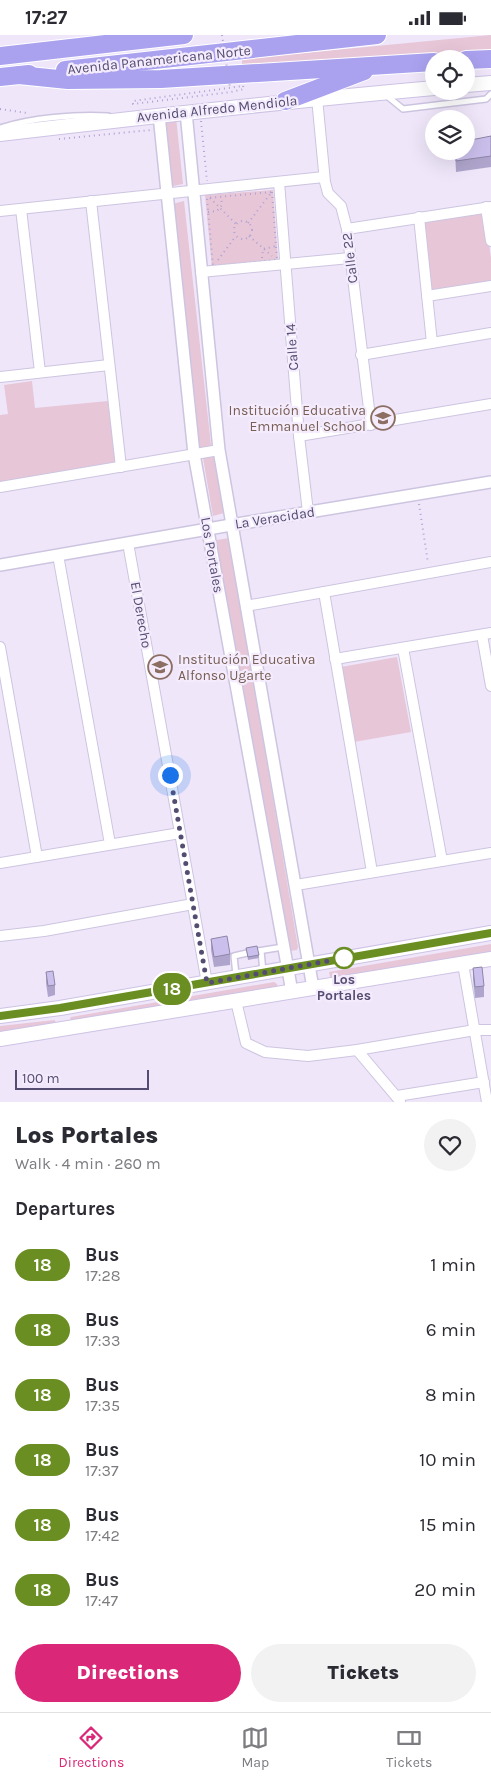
<!DOCTYPE html>
<html lang="en">
<head>
<meta charset="utf-8">
<style>
  :root { --surface:#fff; --page:#f2f2f3; --text:#2b2b33; --muted:#7c7c81; --line:#e1e1e2; --accent:#db2777 }
  body { margin:0; font-family:Karla,sans-serif; background:var(--page); color:var(--text); height:100vh; display:flex; flex-direction:column; font-size:19px; white-space:nowrap }
  * { box-sizing:border-box; margin:0 }
  p { font-size:16px; color:var(--muted) }
  .icon { flex:none; width:28px; height:28px; fill:none; stroke:currentColor; stroke-width:2; stroke-linecap:round; stroke-linejoin:round }
  .map { position:relative; height:1067px; overflow:hidden }
  .drawer { display:flex; flex-direction:column; background:var(--surface); flex:1 }
  .drawer>* { flex:none }
  .badge { padding:0 10px; border-radius:16px; font-size:18px; line-height:32px }
  .fabs { position:absolute; left:425px; top:15px; display:grid; gap:10px }
  .fabs a { display:grid; place-items:center; width:50px; height:50px; border-radius:50%; background:var(--surface); box-shadow:0 5px 20px #0002; font-size:25px }
  .scale { position:absolute; left:15px; bottom:12px; width:134px; box-sizing:border-box; padding-left:5px; border:2px solid #544d71; border-top:0; font-size:14px; line-height:18px; white-space:nowrap; color:#544d71; -webkit-text-stroke:4px #f4ecfd; paint-order:stroke }
  .you { position:absolute; width:25px; height:25px; margin:-12px; border:4px solid #fff; border-radius:50%; background:#1a73e8; box-shadow:0 0 0 8px #1a73e833 }
  .map>.badge { position:absolute; translate:-50% -50%; box-shadow:0 0 0 2px #fff }
  h2 { padding:0 15px; font-size:19px; line-height:45px }
  .round { display:grid; place-items:center; flex:none; width:52px; height:52px; border-radius:26px; background:var(--page) }
  .summary { display:flex; align-items:center; justify-content:space-between; height:85px; padding:0 15px }
  h1 { font-size:24px; font-weight:800; line-height:38px }
  .button { display:flex; gap:10px; margin-top:auto; padding:10px 15px }
  .button a { flex:1; height:58px; border-radius:30px; background:var(--accent); color:#fff; font-size:20px; font-weight:800; line-height:58px; text-align:center }
  .button a+a { background:var(--page); color:var(--text) }
  ul { padding:0; list-style:none }
  li { display:flex; align-items:center; gap:15px; height:65px; padding:0 15px }
  li div { flex:1 }
  li b { display:block; font-size:19px }
  li em { font-style:normal }
  li .badge { min-width:55px; font-weight:700; text-align:center }
  .status { display:flex; justify-content:space-between; align-items:center; height:35px; padding:0 25px; background:var(--surface); direction:ltr }
  .status svg { height:14px; fill:currentColor }
  .dock { display:flex; justify-content:space-around; align-items:center; height:70px; border-top:1px solid var(--line); background:var(--surface); font-size:14px; color:var(--muted) }
  .dock a { display:grid; justify-items:center; gap:2px }
  .dock .active { color:var(--accent) }
  .map>svg:first-child { display:block }
  .green { fill:#e7c6d8 }
  .lines { fill:none; stroke-linecap:round; stroke-linejoin:round }
  .service-casing { stroke:#cdc5e0; stroke-width:8 }
  .minor-casing { stroke:#cdc5e0; stroke-width:12 }
  .tertiary-casing { stroke:#cdc5e0; stroke-width:14 }
  .secondary-casing { stroke:#cdc3e4; stroke-width:16 }
  .motorway-casing { stroke:#fff; stroke-width:20 }
  .path { stroke:#aea3d2; stroke-width:2; stroke-dasharray:1 4; stroke-linecap:butt }
  .service { stroke:#fff; stroke-width:5 }
  .minor { stroke:#fff; stroke-width:10 }
  .tertiary { stroke:#fff; stroke-width:11 }
  .secondary { stroke:#fff; stroke-width:14 }
  .motorway { stroke:#aaa2ef; stroke-width:18 }
  .path-bridge { stroke:#aea3d2; stroke-width:2; stroke-dasharray:1 4; stroke-linecap:butt }
  .wall { fill:#afa5cc }
  .building { fill:#cbc0ed; stroke:#8e86a6 }
  .line-casing { stroke:#fff; stroke-width:11 }
  .line { stroke:#6b8e23; stroke-width:8 }
  .walk { stroke:#544d71; stroke-width:5; stroke-dasharray:0 9 }
  .stop-dot { fill:#fff; stroke:#6b8e23; stroke-width:2.5 }
  .labels { text-anchor:middle; dominant-baseline:central; stroke-width:4.5; stroke-linejoin:round; paint-order:stroke }
  .street-label { font-size:14px; fill:#544d71; stroke:#f4ecfd }
  .education-label { font-size:14px; fill:#785e54; stroke:#f4ecfd; text-anchor:end }
  .stop-label { font-size:14px; font-weight:bold; fill:#544d71; stroke:#f4ecfd }
</style>
</head>
<body>
<div class="status"><b>17:27</b><svg viewBox="0 0 49 12"><path d="M0 12V9h3v3zM5 12V6h3v6zM10 12V3h3v9zM15 12V0h3v12zM26 1h20v11H26zM47 4h2v5h-2z"/></svg></div>
<div class="map">
<svg width="491" height="1067" viewBox="0 0 491 1067">
  <rect width="100%" height="100%" fill="#efe6fa"/>
  <g class="green">
    <path d="M491,0V15L242,31V24Z"/>
    <path d="M176,82L183,149L173,151L171,149L164,84Z"/>
    <path d="M273,155L278,226L212,233L205,160Z"/>
    <path d="M184,166L211,410L210,413L201,415L199,413L172,169Z"/>
    <path d="M484,175L491,223V249L429,259L421,185Z"/>
    <path d="M32,346L35,373L108,366L115,427L0,448V380L8,379L4,350Z"/>
    <path d="M215,420L224,478L213,481L203,423Z"/>
    <path d="M229,503L298,912L297,915L289,916L217,509V505Z"/>
    <path d="M397,622L411,697L354,707L341,632Z"/>
    <path d="M491,909V918L331,946L329,937Z"/>
    <path d="M274,947L277,949L278,953L69,988L71,982Z"/>
    <path d="M55,985L57,995L0,1002V991Z"/>
  </g>
  <g class="lines">
    <g class="service-casing">
      <g id="service">
        <path d="M387,61L403,74L486,64L491,59"/>
        <path d="M0,93C31,83 76,79 108,81"/>
        <path d="M258,916L283,912"/>
        <path d="M261,916L263,937"/>
        <path d="M236,940L234,921L247,918"/>
      </g>
    </g>
    <g class="minor-casing">
      <g id="minor">
        <path d="M317,63L325,147L328,158L341,171L347,194L371,390"/>
        <path d="M279,147L299,401L308,477"/>
        <path d="M91,166L121,432"/>
        <path d="M486,172L491,206"/>
        <path d="M21,174L40,337"/>
        <path d="M0,176L324,142"/>
        <path d="M419,182L432,308"/>
        <path d="M347,194L491,172"/>
        <path d="M201,237L350,223"/>
        <path d="M427,261L491,251"/>
        <path d="M361,320L491,298"/>
        <path d="M0,342L109,330"/>
        <path d="M299,401L491,369"/>
        <path d="M0,452L219,415"/>
        <path d="M128,508L207,948"/>
        <path d="M58,520L110,809"/>
        <path d="M324,557L372,837"/>
        <path d="M246,571L491,527"/>
        <path d="M482,600L491,651"/>
        <path d="M0,612L37,822"/>
        <path d="M403,613L442,826"/>
        <path d="M335,624L491,598"/>
        <path d="M0,828L180,798"/>
        <path d="M296,850L491,818"/>
        <path d="M0,901L44,896L193,869"/>
        <path d="M463,929L487,1067"/>
        <path d="M236,966L246,1008L265,1017L308,1021L357,1015L475,995H491"/>
        <path d="M357,1015L400,1066"/>
        <path d="M397,1061L484,1047"/>
      </g>
    </g>
    <g class="tertiary-casing">
      <g id="tertiary">
        <path d="M186,77L219,415L313,953"/>
        <path d="M159,80L194,419L292,957"/>
        <path d="M0,530L231,490L491,447"/>
      </g>
    </g>
    <g class="secondary-casing">
      <g id="secondary">
        <path d="M466,50L491,48"/>
        <path d="M0,99C144,82 289,66 434,53"/>
        <path d="M0,981L60,973L491,898"/>
        <path d="M0,1004L491,924"/>
      </g>
    </g>
    <g class="motorway-casing">
      <g id="motorway">
        <path d="M0,21L184,0"/>
        <path d="M466,25L491,24"/>
        <path d="M65,35L377,0"/>
        <path d="M19,40L68,45L161,44L434,27"/>
        <path d="M0,42L29,39"/>
        <path d="M285,66L364,36"/>
      </g>
    </g>
    <g class="path">
      <path d="M243,51L244,54L231,57L133,69V66Z"/>
      <path d="M0,74L27,78"/>
      <path d="M201,86L207,146"/>
      <path d="M59,104L151,95"/>
      <path d="M272,157L277,225L213,232L207,163Z"/>
      <path d="M210,163L236,189"/>
      <path d="M208,177L217,176L222,170L221,162"/>
      <circle cx="243" cy="195" r="9"/>
      <path d="M248,188L271,158"/>
      <path d="M249,201L272,221"/>
      <path d="M262,223L263,214L276,211"/>
      <path d="M218,225L236,201"/>
      <path d="M419,469L428,528"/>
    </g>
    <use href="#service" class="service"/>
    <use href="#minor" class="minor"/>
    <use href="#tertiary" class="tertiary"/>
    <use href="#secondary" class="secondary"/>
    <use href="#motorway" class="motorway"/>
    <path class="path-bridge" d="M222,0L230,53"/>
  </g>
  <g class="wall">
    <path d="M491,101V132L456,137L455,116H466Z"/>
    <path d="M211,904L230,919V930L214,932L211,915Z"/>
    <path d="M246,913L259,920V923L248,925Z"/>
    <path d="M473,933L484,951V962L475,963L473,944Z"/>
    <path d="M46,937L55,950V960L48,962L46,948Z"/>
  </g>
  <g class="building">
    <path d="M491,101V121L456,126V116H466V106Z"/>
    <path d="M227,901L230,919L214,922L211,904Z"/>
    <path d="M257,911L259,920L248,922L246,913Z"/>
    <path d="M482,932L484,951L475,952L473,933Z"/>
    <path d="M53,936L55,950L48,951L46,937Z"/>
  </g>
  <g class="lines">
    <g class="line-casing">
      <path id="line" d="M0,981L60,973L491,898"/>
    </g>
    <use href="#line" class="line"/>
    <path class="walk" d="M170,740L207,948L344,923"/>
  </g>
  <defs>
    <g id="school-ring" transform="scale(1.25)"><circle r="9.5" fill="#f4ecfd" stroke="#8d6e63" stroke-width="1.5"/><path d="M0-5L7-2L0 1L-7-2ZM-4 1L0 2.5L4 1V4Q0 6-4 4Z" fill="#8d6e63"/></g>
  </defs>
  <g fill-rule="evenodd">
    <use href="#school-ring" x="383" y="383"/>
    <use href="#school-ring" x="160" y="632"/>
  </g>
  <circle class="stop-dot" cx="344" cy="923" r="10"/>
  <g class="labels">
    <g class="street-label">
      <text transform="translate(159 25) rotate(-6)">Avenida Panamericana Norte</text>
      <text transform="translate(217 74) rotate(-6)">Avenida Alfredo Mendiola</text>
      <text transform="translate(350 223) rotate(-97)">Calle 22</text>
      <text transform="translate(292 312) rotate(-94)">Calle 14</text>
      <text transform="translate(275 483) rotate(-9)">La Veracidad</text>
      <text transform="translate(212 520) rotate(80)">Los Portales</text>
      <text transform="translate(141 580) rotate(80)">El Derecho</text>
    </g>
    <g class="education-label">
      <text x="366" y="375">Institución Educativa<tspan x="366" dy="16">Emmanuel School</tspan></text>
      <text x="178" y="624" text-anchor="start">Institución Educativa<tspan x="178" dy="16">Alfonso Ugarte</tspan></text>
    </g>
    <g class="stop-label">
      <text x="344" y="944">Los<tspan x="344" dy="16">Portales</tspan></text>
    </g>
  </g>
</svg>
<div class="fabs">
<a><svg class="icon" aria-label="locate" viewBox="0 0 24 24"><circle cx="12" cy="12" r="6"/><path d="M12 2v4M12 18v4M2 12h4M18 12h4"/></svg></a>
<a><svg class="icon" aria-label="layers" viewBox="0 0 24 24"><path d="M12 4l9 5-9 5-9-5zM3 14l9 5 9-5"/></svg></a>
</div>
<div class="scale">100 m</div>
<div class="you" style="left:170px;top:740px"></div>
<b class="badge" style="left:172px;top:954px;background:#6b8e23;color:#fff">18</b>
</div>
<section class="drawer">
<div class="summary"><div><h1>Los Portales</h1><p>Walk · 4 min · 260 m</p></div><a class="round"><svg class="icon" aria-label="heart" viewBox="0 0 24 24"><path d="M12 20l-8-8c-3-5 5-10 8-4 3-6 11-1 8 4z"/></svg></a></div>
<h2>Departures</h2>
<ul>
<li><span class="badge" style="background:#6b8e23;color:#fff">18</span><div><b>Bus</b><p>17:28</p></div><em>1 min</em></li>
<li><span class="badge" style="background:#6b8e23;color:#fff">18</span><div><b>Bus</b><p>17:33</p></div><em>6 min</em></li>
<li><span class="badge" style="background:#6b8e23;color:#fff">18</span><div><b>Bus</b><p>17:35</p></div><em>8 min</em></li>
<li><span class="badge" style="background:#6b8e23;color:#fff">18</span><div><b>Bus</b><p>17:37</p></div><em>10 min</em></li>
<li><span class="badge" style="background:#6b8e23;color:#fff">18</span><div><b>Bus</b><p>17:42</p></div><em>15 min</em></li>
<li><span class="badge" style="background:#6b8e23;color:#fff">18</span><div><b>Bus</b><p>17:47</p></div><em>20 min</em></li>
</ul>
<div class="button"><a>Directions</a><a>Tickets</a></div>
</section>
<nav class="dock">
<a class="active"><svg class="icon" aria-label="directions" viewBox="0 0 24 24"><path d="M12 3l9 9-9 9-9-9zM9 14v-3h6M13 9l2 2-2 2"/></svg>Directions</a>
<a><svg class="icon" aria-label="map" viewBox="0 0 24 24"><path d="M3 6l6-2 6 2 6-2v14l-6 2-6-2-6 2zM9 4v14M15 6v14"/></svg>Map</a>
<a><svg class="icon" aria-label="tickets" viewBox="0 0 24 24"><path d="M3 7h18v10H3zM15 7v10"/></svg>Tickets</a>
</nav>
</body>
</html>
